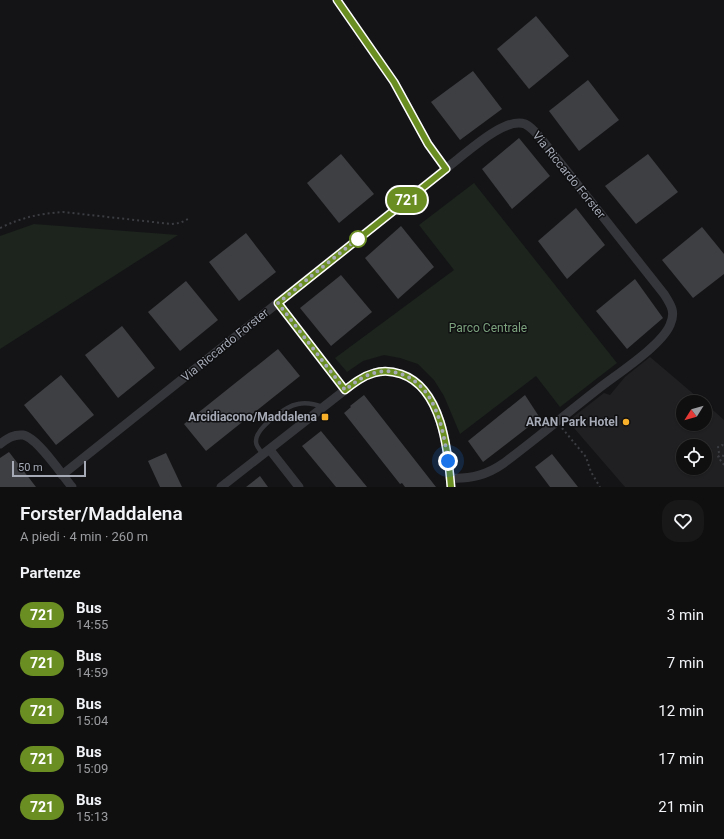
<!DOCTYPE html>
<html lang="it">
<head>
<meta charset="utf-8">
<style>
  :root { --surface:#0f0f10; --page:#181819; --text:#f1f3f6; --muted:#9b9c9f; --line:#2f2f30 }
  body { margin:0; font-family:Roboto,sans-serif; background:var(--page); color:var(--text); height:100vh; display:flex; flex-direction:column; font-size:15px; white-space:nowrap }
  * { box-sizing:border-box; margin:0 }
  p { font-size:13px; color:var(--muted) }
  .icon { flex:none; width:22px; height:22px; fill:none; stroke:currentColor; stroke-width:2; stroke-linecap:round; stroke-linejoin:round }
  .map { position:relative; height:487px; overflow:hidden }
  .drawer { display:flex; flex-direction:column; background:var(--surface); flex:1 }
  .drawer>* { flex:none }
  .badge { padding:0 8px; border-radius:13px; font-size:14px; line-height:26px }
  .needle { width:26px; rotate:233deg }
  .fabs { position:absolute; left:676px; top:395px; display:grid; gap:8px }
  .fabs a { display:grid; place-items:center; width:36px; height:36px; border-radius:50%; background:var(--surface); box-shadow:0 1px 3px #0004,0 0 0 1px var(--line); font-size:20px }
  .scale { position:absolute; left:12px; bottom:10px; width:74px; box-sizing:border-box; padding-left:4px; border:2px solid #a5aab6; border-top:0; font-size:11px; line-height:14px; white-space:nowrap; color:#a5aab6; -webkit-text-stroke:3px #0f0f11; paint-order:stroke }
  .you { position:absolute; width:20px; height:20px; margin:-10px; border:3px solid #fff; border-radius:50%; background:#1a73e8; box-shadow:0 0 0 6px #1a73e833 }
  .map>.badge { position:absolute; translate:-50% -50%; box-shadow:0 0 0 2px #fff }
  h2 { padding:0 20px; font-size:15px; line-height:36px }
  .round { display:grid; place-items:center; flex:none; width:42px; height:42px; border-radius:16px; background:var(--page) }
  .headline { display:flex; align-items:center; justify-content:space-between; height:68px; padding:0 20px }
  h1 { font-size:19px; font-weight:600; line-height:30px }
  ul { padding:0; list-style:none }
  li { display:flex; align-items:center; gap:12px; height:48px; padding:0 20px }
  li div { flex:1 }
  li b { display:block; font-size:15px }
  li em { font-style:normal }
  li .badge { min-width:44px; font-weight:700; text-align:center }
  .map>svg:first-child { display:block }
  .built { fill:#202023; fill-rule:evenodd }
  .green { fill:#1c241d }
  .building { fill:#3e3f43 }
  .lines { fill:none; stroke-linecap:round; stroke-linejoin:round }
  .path { stroke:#3b3d42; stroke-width:2; stroke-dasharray:2 3; stroke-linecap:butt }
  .service { stroke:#35363b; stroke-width:4.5 }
  .minor { stroke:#35363b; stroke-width:9 }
  .line-casing { stroke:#fff; stroke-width:9 }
  .line { stroke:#6b8e23; stroke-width:6 }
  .walk { stroke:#a5aab6; stroke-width:4; stroke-dasharray:0 7.2 }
  .stop-dot { fill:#fff; stroke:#6b8e23; stroke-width:2 }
  .poi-dot { fill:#f8b02a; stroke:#0f0f11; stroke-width:1.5 }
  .labels { text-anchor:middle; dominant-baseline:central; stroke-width:3; stroke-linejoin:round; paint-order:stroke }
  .street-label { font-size:12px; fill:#a5aab6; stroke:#0f0f11 }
  .park-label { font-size:12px; fill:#7ba27d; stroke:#0f0f11 }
  .poi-label { font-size:12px; font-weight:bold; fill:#a5aab6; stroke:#0f0f11; text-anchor:end }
</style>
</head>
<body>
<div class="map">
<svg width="724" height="487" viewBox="0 0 724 487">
  <rect width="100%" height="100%" fill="#141416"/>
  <path class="built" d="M650,357L703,402H683V424H705V403L724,420V487H625L568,421L604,393L610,395L625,377ZM683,446H705V468H683Z"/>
  <g class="green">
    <path d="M474,183L617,363L560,407L536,376L460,434L444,396L434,380L418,364L400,358L384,355L363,361L347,372L335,358L454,270L419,225Z"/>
    <path d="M34,224L178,235L0,349V236Z"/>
  </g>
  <g class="building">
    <path d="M536,16L569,56L529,89L497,49Z"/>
    <path d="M473,71L502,109L460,140L431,102Z"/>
    <path d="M588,80L619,120L579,151L549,111Z"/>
    <path d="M519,138L550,176L512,209L482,169Z"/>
    <path d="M341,154L374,194L339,223L307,183Z"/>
    <path d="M648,154L678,192L636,224L605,186Z"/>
    <path d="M576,208L605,245L567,279L538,241Z"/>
    <path d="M401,226L434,267L398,299L365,258Z"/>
    <path d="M702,227L724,254V274L693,298L662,260Z"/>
    <path d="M246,233L276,272L239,301L209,262Z"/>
    <path d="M341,275L372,312L331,346L300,308Z"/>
    <path d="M635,279L663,318L627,349L596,311Z"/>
    <path d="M186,281L218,320L180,351L148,312Z"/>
    <path d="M122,326L155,368L118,398L85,355Z"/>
    <path d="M278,349L300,376L206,451L184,424Z"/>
    <path d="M61,375L94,415L56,445L24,405Z"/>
    <path d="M364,395L436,487H405L402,483L400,484L344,413L351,407L350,406Z"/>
    <path d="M525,395L540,418L483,462L468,441Z"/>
    <path d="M321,431L367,487H336L302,446Z"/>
    <path d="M9,452L36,487H0V458Z"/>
    <path d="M166,453L182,487H160L148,461Z"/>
    <path d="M552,454L578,487H550L535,467Z"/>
    <path d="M260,476L268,487H246Z"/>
  </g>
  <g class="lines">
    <g class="path">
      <path d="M0,228C23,217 38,214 63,212L171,224L180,223L190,218"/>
      <path d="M562,428L586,457L591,472L600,487"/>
      <path d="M719,453L718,447L722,445L724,446"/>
      <path d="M724,456L720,455L718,457L724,465"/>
    </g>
    <path class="service" d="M264,455C261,451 256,447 256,442C255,428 286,406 298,404C307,402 315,404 323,407"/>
    <g class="minor">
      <path d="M337,0L394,82L428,144L446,169"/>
      <path d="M278,303L345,390"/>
      <path d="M0,444C7,439 13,434 23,435C37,437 62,475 72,487"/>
      <path d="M270,450L299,487"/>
      <path d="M62,475L458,159C472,148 506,117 525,124C532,127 538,135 543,141L664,294C671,305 676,312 670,325C661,346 617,374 598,389C566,414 536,439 504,463C487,475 471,479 450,478"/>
      <path d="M221,487L345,390C354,383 363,376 374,373C383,370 392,371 401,374C442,387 448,450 451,487"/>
    </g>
  </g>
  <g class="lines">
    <g class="line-casing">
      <path id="line" d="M337,0L394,82L428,144L446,169L278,303L345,390C354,383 363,376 374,373C383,370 392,371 401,374C442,388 448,450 451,487"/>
    </g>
    <use href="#line" class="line"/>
    <path class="walk" d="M358,239L360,237L278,303L345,390C354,383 363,376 374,373C383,370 392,371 401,374C436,386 443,429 448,461"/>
  </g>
  <circle class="stop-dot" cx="358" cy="239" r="8"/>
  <g class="poi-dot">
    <rect x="321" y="413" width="8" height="8" rx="2"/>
    <circle cx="626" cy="422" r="4"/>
  </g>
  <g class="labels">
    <g class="street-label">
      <text transform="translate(569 175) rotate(51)">Via Riccardo Forster</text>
      <text transform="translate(225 345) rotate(-39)">Via Riccardo Forster</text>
    </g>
    <g class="park-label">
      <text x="488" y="328">Parco Centrale</text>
    </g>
    <g class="poi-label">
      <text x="317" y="417">Arcidiacono/Maddalena</text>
      <text x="618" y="422">ARAN Park Hotel</text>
    </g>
  </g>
</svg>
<div class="fabs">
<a><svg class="needle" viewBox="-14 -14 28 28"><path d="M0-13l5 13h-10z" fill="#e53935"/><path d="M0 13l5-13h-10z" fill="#9b9c9f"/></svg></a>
<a><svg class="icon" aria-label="locate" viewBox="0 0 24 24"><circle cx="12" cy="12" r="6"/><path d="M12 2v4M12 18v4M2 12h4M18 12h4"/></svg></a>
</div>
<div class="scale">50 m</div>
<div class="you" style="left:448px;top:461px"></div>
<b class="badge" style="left:407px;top:200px;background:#6b8e23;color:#fff">721</b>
</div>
<section class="drawer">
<div class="headline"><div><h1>Forster/Maddalena</h1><p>A piedi · 4 min · 260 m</p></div><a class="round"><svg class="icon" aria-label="heart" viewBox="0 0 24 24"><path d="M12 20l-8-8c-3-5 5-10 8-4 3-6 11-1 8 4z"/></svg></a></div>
<h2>Partenze</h2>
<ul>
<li><span class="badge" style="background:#6b8e23;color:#fff">721</span><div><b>Bus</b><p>14:55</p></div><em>3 min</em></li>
<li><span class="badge" style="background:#6b8e23;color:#fff">721</span><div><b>Bus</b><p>14:59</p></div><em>7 min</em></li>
<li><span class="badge" style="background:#6b8e23;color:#fff">721</span><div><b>Bus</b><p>15:04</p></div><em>12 min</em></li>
<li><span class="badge" style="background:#6b8e23;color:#fff">721</span><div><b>Bus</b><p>15:09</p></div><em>17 min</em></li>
<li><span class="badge" style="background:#6b8e23;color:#fff">721</span><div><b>Bus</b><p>15:13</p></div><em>21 min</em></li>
</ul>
</section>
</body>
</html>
